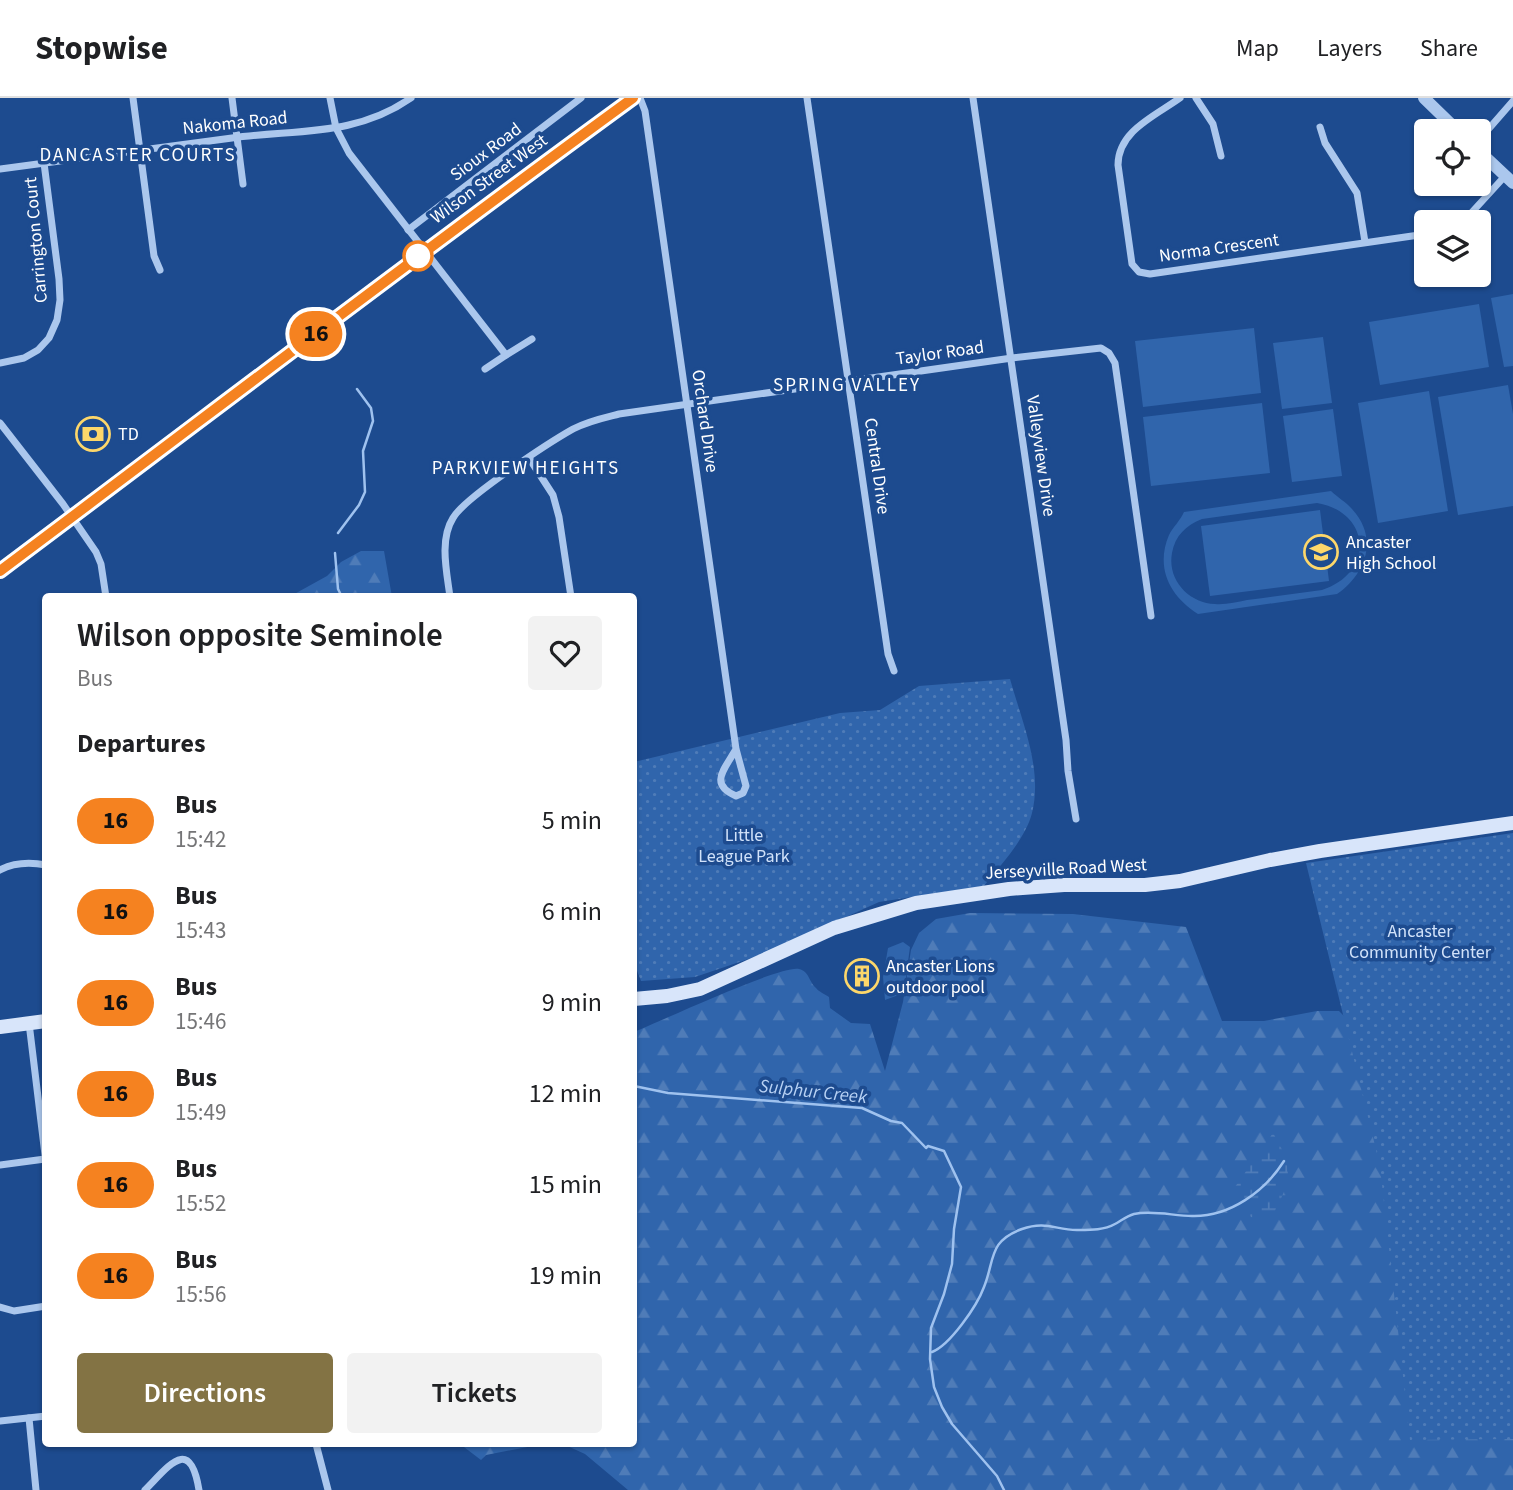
<!DOCTYPE html>
<html lang="en">
<head>
<meta charset="utf-8">
<style>
  :root { --surface:#fff; --page:#f2f2f2; --text:#202124; --muted:#757577; --line:#e0e0e0; --accent:#837344 }
  body { margin:0; font-family:"Source Sans 3",sans-serif; background:var(--page); color:var(--text); height:100vh; display:flex; flex-direction:column; font-size:26px; white-space:nowrap }
  * { box-sizing:border-box; margin:0 }
  p { font-size:23px; color:var(--muted) }
  .icon { flex:none; width:38px; height:38px; fill:none; stroke:currentColor; stroke-width:2; stroke-linecap:round; stroke-linejoin:round }
  .map { position:relative; flex:1; overflow:hidden }
  .sheet { position:absolute; left:42px; top:495px; width:595px; height:854px; display:flex; flex-direction:column; background:var(--surface); border-radius:7px; box-shadow:0 2px 5px #0004 }
  .sheet>* { flex:none }
  .badge { padding:0 14px; border-radius:23px; font-size:24px; line-height:46px }
  .fabs { position:absolute; left:1414px; top:21px; display:grid; gap:14px }
  .fabs a { display:grid; place-items:center; width:77px; height:77px; border-radius:7px; background:var(--surface); box-shadow:0 2px 5px #0004; font-size:35px }
  .map>.badge { position:absolute; translate:-50% -50%; box-shadow:0 0 0 4px #fff }
  h2 { padding:0 35px; font-size:26px; line-height:63px }
  .round { display:grid; place-items:center; flex:none; width:74px; height:74px; border-radius:7px; background:var(--page) }
  .summary { display:flex; align-items:center; justify-content:space-between; height:119px; padding:0 35px }
  h1 { font-size:33px; font-weight:600; line-height:52px }
  .action { display:flex; gap:14px; margin-top:auto; padding:14px 35px }
  .action a { flex:1; height:80px; border-radius:7px; background:var(--accent); color:#fff; font-size:28px; font-weight:600; line-height:80px; text-align:center }
  .action a+a { background:var(--page); color:var(--text) }
  ul { padding:0; list-style:none }
  li { display:flex; align-items:center; gap:21px; height:91px; padding:0 35px }
  li div { flex:1 }
  li b { display:block; font-size:26px }
  li em { font-style:normal }
  li .badge { min-width:77px; font-weight:700; text-align:center }
  header { display:flex; align-items:center; gap:42px; box-sizing:border-box; height:98px; padding:0 35px; background:var(--surface); border-bottom:2px solid var(--line) }
  header strong { font-size:33px }
  nav { display:flex; gap:38px; margin-inline-start:auto; font-size:24px }
  .map>svg:first-child { display:block }
  .grass { fill:#3065ac; fill-rule:evenodd }
  .forest { fill:url(#forest-firs) }
  .wetland { fill:url(#wetland-marsh) }
  .park { fill:url(#park-dots) }
  .lines { fill:none; stroke-linecap:round; stroke-linejoin:round }
  .stream { stroke:#9fc2ef; stroke-width:2.5 }
  .minor { stroke:#abc7ed; stroke-width:7 }
  .tertiary { stroke:#abc7ed; stroke-width:12 }
  .secondary { stroke:#d8e5fa; stroke-width:14 }
  .line-casing { stroke:#fff; stroke-width:16 }
  .line { stroke:#f58220; stroke-width:10 }
  .stop-dot { fill:#fff; stroke:#f58220; stroke-width:3.5 }
  .labels { text-anchor:middle; dominant-baseline:central; stroke-width:7; stroke-linejoin:round; paint-order:stroke }
  .street-label { font-size:18px; fill:#fff; stroke:#1d4b8f }
  .poi-label { font-size:18px; fill:#fff; stroke:#1d4b8f; text-anchor:start }
  .park-label { font-size:18px; fill:#d1e2fa; stroke:#1d4b8f }
  .neighbourhood-label { font-size:19px; letter-spacing:2px; fill:#fff; stroke:#1d4b8f }
  .water-label { font-size:19px; font-style:italic; fill:#b7d1f4; stroke:#1d4b8f }
</style>
</head>
<body>
<header>
<strong>Stopwise</strong>
<nav><a>Map</a><a>Layers</a><a>Share</a></nav>
</header>
<div class="map">
<svg width="1513" height="1392" viewBox="0 0 1513 1392">
  <defs>
    <pattern id="forest-firs" width="22" height="20" patternUnits="userSpaceOnUse" patternTransform="scale(1.75)"><rect width="22" height="20" fill="#3065ac"/><path d="M5 1l3.5 6h-7zM16 11l3.5 6h-7z" fill="#4f7cb8"/></pattern>
    <pattern id="wetland-marsh" width="20" height="14" patternUnits="userSpaceOnUse" patternTransform="scale(1.75)"><rect width="20" height="14" fill="#3065ac"/><path d="M1 5h8M5 5V1M11 12h8M15 12V8" fill="none" stroke="#4f7cb8"/></pattern>
    <pattern id="park-dots" width="8" height="8" patternUnits="userSpaceOnUse" patternTransform="scale(1.75)"><rect width="8" height="8" fill="#3065ac"/><path d="M2 2h.1M6 6h.1" fill="none" stroke="#4f7cb8" stroke-width="1.8" stroke-linecap="round"/></pattern>
  </defs>
  <rect width="100%" height="100%" fill="#1d4b8f"/>
  <g class="grass">
    <path d="M1513,196V268L1504,269L1491,200Z"/>
    <path d="M1479,206L1489,269L1380,287L1369,224Z"/>
    <path d="M1254,230L1261,295L1143,309L1135,243Z"/>
    <path d="M1323,239L1332,305L1282,311L1273,245Z"/>
    <path d="M1508,287L1513,316V408L1458,417L1438,299Z"/>
    <path d="M1429,293L1448,413L1378,425L1358,305Z"/>
    <path d="M1262,305L1270,375L1151,388L1143,319Z"/>
    <path d="M1333,311L1342,378L1292,384L1283,318Z"/>
    <path d="M1331,393C1337,399 1346,404 1352,411C1379,440 1366,476 1337,496L1198,516C1170,498 1155,470 1169,437C1173,429 1180,423 1184,414ZM1317,405C1371,414 1375,475 1322,492C1297,495 1272,499 1247,502C1237,504 1225,507 1215,506C1189,505 1167,482 1172,455C1175,438 1186,427 1202,421Z"/>
    <path d="M1320,412L1329,483L1210,498L1201,428Z"/>
    <path d="M903,844L910,849L904,895L885,902L883,879L888,850Z"/>
  </g>
  <g class="forest">
    <path d="M361,453H384L392,499H289L327,478L341,464Z"/>
    <path d="M970,815L1073,816L1186,829L1222,923H1264L1317,913H1339L1347,921L1513,1341V1392H628L585,1356L563,1346H634V934C659,924 780,867 799,871C809,873 809,884 816,890C819,894 825,896 829,899L830,910L851,925L870,926L885,973L903,904L911,852L919,835L936,821Z"/>
    <path d="M460,1346H543L486,1357L481,1362Z"/>
  </g>
  <path class="wetland" d="M1273,1035C1296,1073 1290,1085 1270,1122L1251,1119L1230,1096Z"/>
  <g class="park">
    <path d="M1010,581C1022,624 1043,671 1032,715C1025,742 1001,766 984,788L879,804L769,854L695,879L641,883L634,865V664L840,615L880,612L919,588Z"/>
    <path d="M1513,735V1341L1410,1342L1380,1068L1306,765Z"/>
  </g>
  <g class="lines">
    <g class="stream">
      <path d="M338,435L359,407L365,394L363,353L373,323L371,310L357,291"/>
      <path d="M335,455L338,491L342,499"/>
      <path d="M634,988L668,995L862,1010L891,1023L902,1025L926,1050L928,1048L944,1053L961,1089L954,1131L952,1166L944,1196L931,1230L930,1261L934,1289L942,1309L952,1326L997,1378L1004,1392"/>
      <path d="M932,1254C950,1247 977,1208 984,1189C995,1162 988,1143 1022,1131C1047,1122 1057,1133 1079,1132C1092,1132 1104,1132 1115,1126C1122,1122 1127,1118 1134,1116C1153,1112 1174,1118 1192,1118C1230,1119 1265,1093 1284,1063"/>
    </g>
    <g class="minor">
      <path d="M133,0L154,158L160,172"/>
      <path d="M232,0L243,86"/>
      <path d="M330,0L336,30L349,55L506,257L532,241"/>
      <path d="M640,0L645,13L736,651L746,688L743,695L736,698C708,686 725,671 736,651"/>
      <path d="M807,0L888,556L894,573"/>
      <path d="M973,0L1066,642L1068,673L1076,721"/>
      <path d="M1180,0C1155,18 1118,33 1118,67L1132,166L1139,174L1150,176L1426,136"/>
      <path d="M1196,0L1213,26L1221,58"/>
      <path d="M1320,29L1325,45L1357,95L1365,144"/>
      <path d="M1479,42L1513,3"/>
      <path d="M0,71C77,61 155,50 232,40C297,31 355,39 411,0"/>
      <path d="M1463,124L1505,78"/>
      <path d="M408,132L581,0"/>
      <path d="M0,265L24,260L38,252L49,240L57,222L60,202L59,181L44,65"/>
      <path d="M485,271L506,257"/>
      <path d="M0,325L63,406L96,454L101,466L106,499"/>
      <path d="M529,360L553,397L559,419L571,499"/>
      <path d="M450,499C447,475 439,442 453,420C464,400 550,344 573,331C588,323 603,320 619,316L1012,260L1101,250L1109,255L1115,265L1151,518"/>
      <path d="M0,772C15,764 30,764 46,767"/>
      <path d="M29,925L46,1065"/>
      <path d="M0,1067L45,1061"/>
      <path d="M0,1209L14,1213L46,1208"/>
      <path d="M29,1320L36,1392"/>
      <path d="M0,1323L46,1318"/>
      <path d="M316,1346L328,1392"/>
      <path d="M145,1392C169,1368 190,1337 199,1392"/>
    </g>
    <g class="tertiary">
      <path d="M1424,0L1458,33"/>
      <path d="M1479,53L1513,85"/>
    </g>
    <g class="secondary">
      <path d="M0,473C210,314 420,156 633,0"/>
      <path d="M634,901L667,898L700,891L834,830L916,805L1009,791L1064,787H1145L1180,783L1270,762L1320,753L1513,725"/>
      <path d="M0,929L46,923"/>
    </g>
  </g>
  <g class="lines">
    <g class="line-casing">
      <path id="line" d="M0,473C211,315 420,155 633,0"/>
    </g>
    <use href="#line" class="line"/>
  </g>
  <defs>
    <g id="bank-ring" transform="scale(1.75)"><circle r="9.5" fill="#1d4b8f" stroke="#fdd76a" stroke-width="1.5"/><path d="M-6-4H6V4H-6ZM0-2.3a2.3 2.3 0 1 0 0 4.6a2.3 2.3 0 1 0 0-4.6Z" fill="#fdd76a"/></g>
    <g id="school-ring" transform="scale(1.75)"><circle r="9.5" fill="#1d4b8f" stroke="#fdd76a" stroke-width="1.5"/><path d="M0-5L7-2L0 1L-7-2ZM-4 1L0 2.5L4 1V4Q0 6-4 4Z" fill="#fdd76a"/></g>
    <g id="building-ring" transform="scale(1.75)"><circle r="9.5" fill="#1d4b8f" stroke="#fdd76a" stroke-width="1.5"/><path d="M-4-6H4V6H1V3H-1V6H-4ZM-2.5-4.3h1.7v1.8h-1.7ZM.8-4.3h1.7v1.8H.8ZM-2.5-1h1.7V.8h-1.7ZM.8-1h1.7V.8H.8Z" fill="#fdd76a"/></g>
  </defs>
  <g fill-rule="evenodd">
    <use href="#bank-ring" x="93" y="336"/>
    <use href="#school-ring" x="1321" y="454"/>
    <use href="#building-ring" x="862" y="878"/>
  </g>
  <circle class="stop-dot" cx="418" cy="158" r="14"/>
  <g class="labels">
    <g class="street-label">
      <text transform="translate(235 25) rotate(-6)">Nakoma Road</text>
      <text transform="translate(486 54) rotate(-37)">Sioux Road</text>
      <text transform="translate(489 81) rotate(-36)">Wilson Street West</text>
      <text transform="translate(36 142) rotate(-95)">Carrington Court</text>
      <text transform="translate(1219 150) rotate(-8)">Norma Crescent</text>
      <text transform="translate(940 255) rotate(-8)">Taylor Road</text>
      <text transform="translate(705 323) rotate(82)">Orchard Drive</text>
      <text transform="translate(1041 358) rotate(82)">Valleyview Drive</text>
      <text transform="translate(877 368) rotate(82)">Central Drive</text>
      <text transform="translate(1066 771) rotate(-3)">Jerseyville Road West</text>
    </g>
    <g class="poi-label">
      <text x="118" y="336">TD</text>
      <text x="1346" y="444">Ancaster<tspan x="1346" dy="21">High School</tspan></text>
      <text x="886" y="868">Ancaster Lions<tspan x="886" dy="21">outdoor pool</tspan></text>
    </g>
    <g class="park-label">
      <text x="744" y="737">Little<tspan x="744" dy="21">League Park</tspan></text>
      <text x="1420" y="833">Ancaster<tspan x="1420" dy="21">Community Center</tspan></text>
    </g>
    <g class="neighbourhood-label">
      <text x="138" y="57">DANCASTER COURTS</text>
      <text x="847" y="287">SPRING VALLEY</text>
      <text x="526" y="370">PARKVIEW HEIGHTS</text>
    </g>
    <g class="water-label">
      <text transform="translate(813 994) rotate(6)">Sulphur Creek</text>
    </g>
  </g>
</svg>
<div class="fabs">
<a><svg class="icon" aria-label="locate" viewBox="0 0 24 24"><circle cx="12" cy="12" r="6"/><path d="M12 2v4M12 18v4M2 12h4M18 12h4"/></svg></a>
<a><svg class="icon" aria-label="layers" viewBox="0 0 24 24"><path d="M12 4l9 5-9 5-9-5zM3 14l9 5 9-5"/></svg></a>
</div>
<b class="badge" style="left:316px;top:236px;background:#f58220;color:#111">16</b>
<section class="sheet">
<div class="summary"><div><h1>Wilson opposite Seminole</h1><p>Bus</p></div><a class="round"><svg class="icon" aria-label="heart" viewBox="0 0 24 24"><path d="M12 20l-8-8c-3-5 5-10 8-4 3-6 11-1 8 4z"/></svg></a></div>
<h2>Departures</h2>
<ul>
<li><span class="badge" style="background:#f58220;color:#111">16</span><div><b>Bus</b><p>15:42</p></div><em>5 min</em></li>
<li><span class="badge" style="background:#f58220;color:#111">16</span><div><b>Bus</b><p>15:43</p></div><em>6 min</em></li>
<li><span class="badge" style="background:#f58220;color:#111">16</span><div><b>Bus</b><p>15:46</p></div><em>9 min</em></li>
<li><span class="badge" style="background:#f58220;color:#111">16</span><div><b>Bus</b><p>15:49</p></div><em>12 min</em></li>
<li><span class="badge" style="background:#f58220;color:#111">16</span><div><b>Bus</b><p>15:52</p></div><em>15 min</em></li>
<li><span class="badge" style="background:#f58220;color:#111">16</span><div><b>Bus</b><p>15:56</p></div><em>19 min</em></li>
</ul>
<div class="action"><a>Directions</a><a>Tickets</a></div>
</section>
</div>
</body>
</html>
